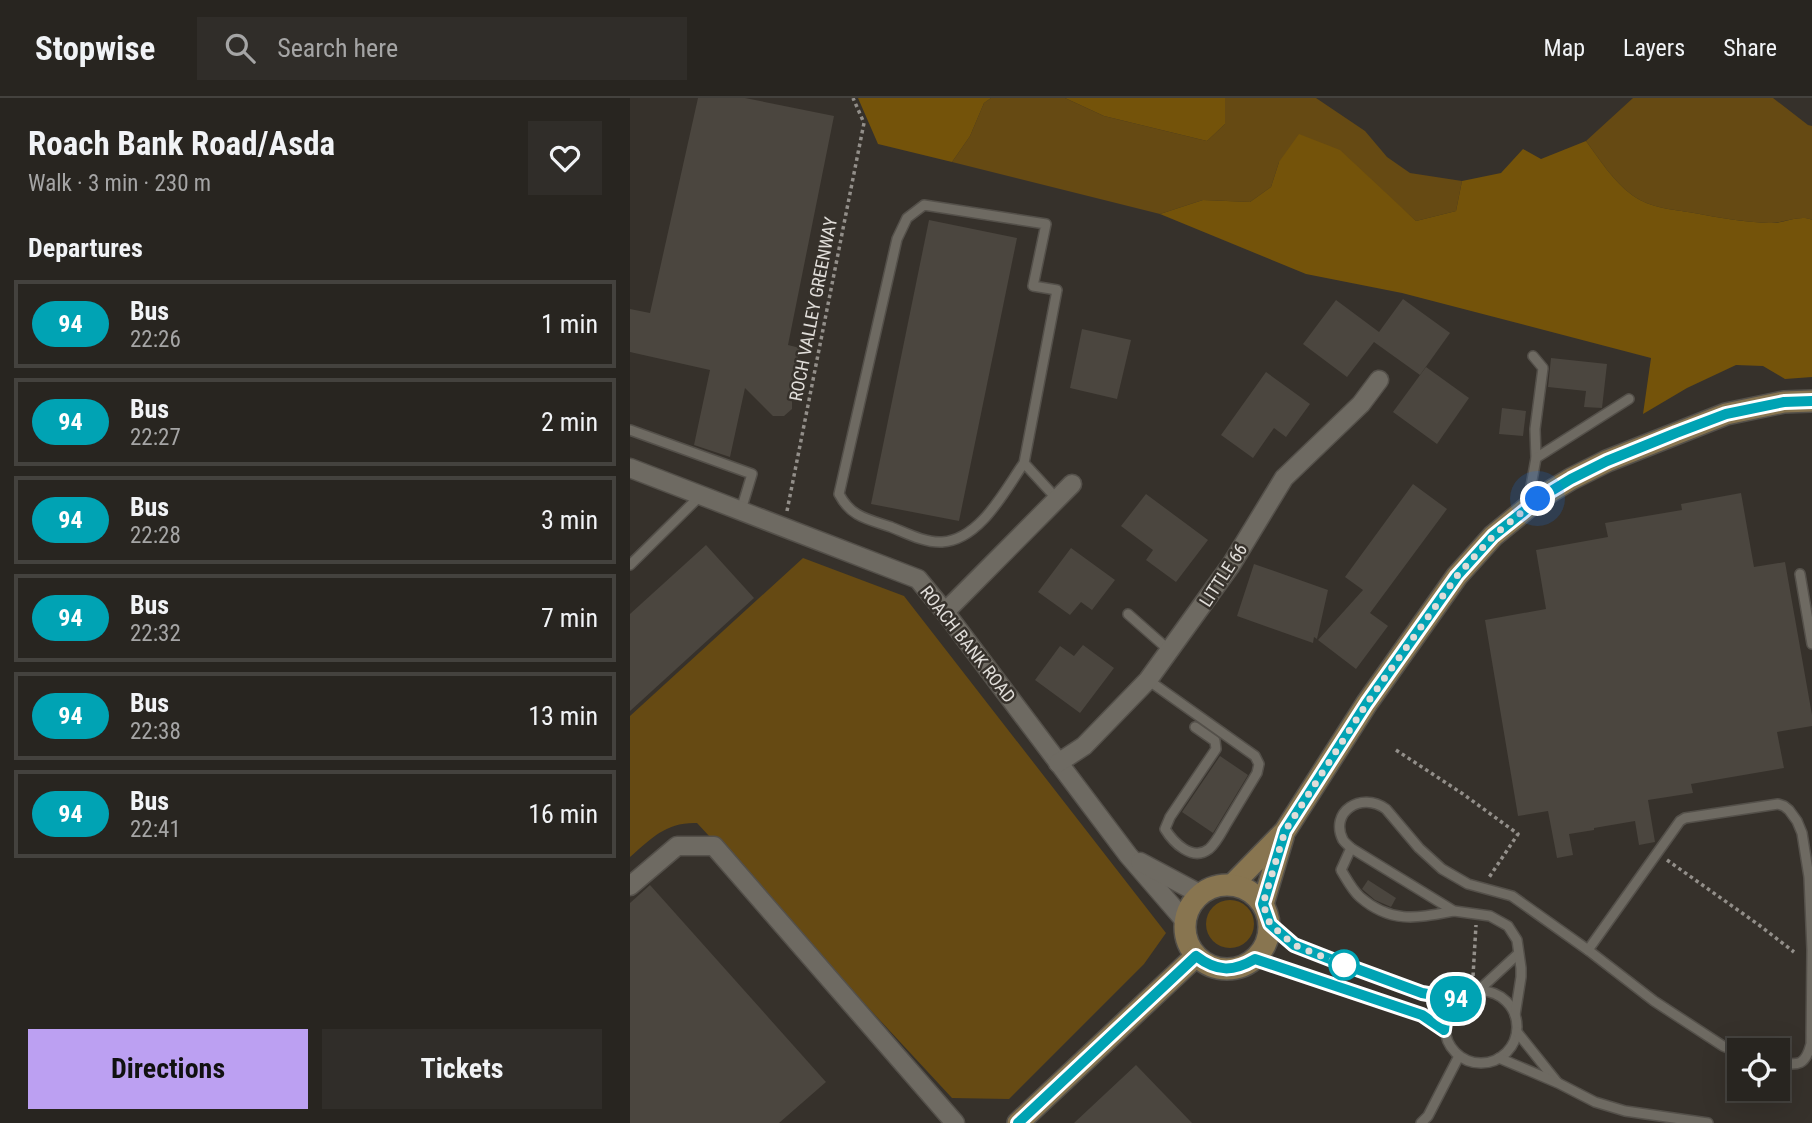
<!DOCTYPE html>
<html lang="en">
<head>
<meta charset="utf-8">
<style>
  :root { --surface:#282520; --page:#302d29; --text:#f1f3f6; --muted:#a5a5a5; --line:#44423e; --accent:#bca0f2 }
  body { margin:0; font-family:"Roboto Condensed",sans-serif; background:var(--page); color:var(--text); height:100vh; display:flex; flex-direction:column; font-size:26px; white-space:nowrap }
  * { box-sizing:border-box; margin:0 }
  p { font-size:23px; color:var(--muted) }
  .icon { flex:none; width:38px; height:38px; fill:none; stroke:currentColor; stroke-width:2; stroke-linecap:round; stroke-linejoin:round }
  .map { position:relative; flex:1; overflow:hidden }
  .drawer { display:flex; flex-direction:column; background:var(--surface); width:630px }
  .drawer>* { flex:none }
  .badge { padding:0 14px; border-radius:23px; font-size:24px; line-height:46px }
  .fabs { position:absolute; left:1097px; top:940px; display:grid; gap:14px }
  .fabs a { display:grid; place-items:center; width:63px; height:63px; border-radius:0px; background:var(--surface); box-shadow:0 7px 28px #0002,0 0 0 2px var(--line); font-size:35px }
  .you { position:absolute; width:35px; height:35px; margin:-18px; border:5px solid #fff; border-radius:50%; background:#1a73e8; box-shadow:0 0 0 10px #1a73e833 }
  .map>.badge { position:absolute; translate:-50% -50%; box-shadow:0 0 0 4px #fff }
  h2 { padding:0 28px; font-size:26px; line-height:63px }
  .round { display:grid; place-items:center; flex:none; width:74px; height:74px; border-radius:0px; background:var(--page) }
  .overview { display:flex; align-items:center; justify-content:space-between; height:119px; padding:0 28px }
  h1 { font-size:33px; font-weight:700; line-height:52px }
  .cta { display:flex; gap:14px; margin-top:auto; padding:14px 28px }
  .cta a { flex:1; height:80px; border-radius:0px; background:var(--accent); color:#111; font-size:28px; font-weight:700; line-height:80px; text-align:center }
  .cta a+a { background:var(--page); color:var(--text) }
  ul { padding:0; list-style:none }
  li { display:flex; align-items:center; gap:21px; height:88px; margin:0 14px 10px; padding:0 14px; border:4px solid var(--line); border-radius:0px }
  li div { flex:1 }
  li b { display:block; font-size:26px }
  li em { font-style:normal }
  li .badge { min-width:77px; font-weight:700; text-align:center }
  header { display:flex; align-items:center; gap:42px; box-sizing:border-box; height:98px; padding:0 35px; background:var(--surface); border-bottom:2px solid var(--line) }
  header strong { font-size:33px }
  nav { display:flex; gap:38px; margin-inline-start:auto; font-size:24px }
  .search { width:490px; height:63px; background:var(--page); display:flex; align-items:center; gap:18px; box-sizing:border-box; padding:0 24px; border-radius:0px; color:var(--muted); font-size:26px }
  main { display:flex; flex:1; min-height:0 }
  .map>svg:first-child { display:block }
  .green { fill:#664a13 }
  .forest { fill:#74530a }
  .building { fill:#4b463f }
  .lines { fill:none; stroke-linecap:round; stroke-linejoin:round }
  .lane-casing { stroke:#54504a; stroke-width:12 }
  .street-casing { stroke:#54504a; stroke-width:21 }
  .secondary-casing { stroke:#54504a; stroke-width:24 }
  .path { stroke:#938f8a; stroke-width:3.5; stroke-dasharray:3.5 3.5; stroke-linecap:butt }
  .lane { stroke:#6e6a62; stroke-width:9 }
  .street { stroke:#6e6a62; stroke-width:18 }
  .secondary { stroke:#887550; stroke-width:21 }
  .line-casing { stroke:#fff; stroke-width:16 }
  .line { stroke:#00a3b4; stroke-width:10 }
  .walk { stroke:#e0ddd9; stroke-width:7; stroke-dasharray:0 12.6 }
  .stop-dot { fill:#fff; stroke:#00a3b4; stroke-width:3.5 }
  .labels { text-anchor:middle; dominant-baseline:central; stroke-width:5; stroke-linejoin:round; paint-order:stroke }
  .street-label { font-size:18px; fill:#e0ddd9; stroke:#36312b }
</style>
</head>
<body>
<header>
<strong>Stopwise</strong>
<div class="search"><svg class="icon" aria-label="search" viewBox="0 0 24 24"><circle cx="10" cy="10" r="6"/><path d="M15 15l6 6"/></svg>Search here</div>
<nav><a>Map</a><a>Layers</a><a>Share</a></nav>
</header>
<main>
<section class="drawer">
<div class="overview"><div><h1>Roach Bank Road/Asda</h1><p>Walk · 3 min · 230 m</p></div><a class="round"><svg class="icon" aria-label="heart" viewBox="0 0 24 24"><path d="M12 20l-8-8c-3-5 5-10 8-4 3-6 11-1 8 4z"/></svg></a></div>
<h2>Departures</h2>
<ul>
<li><span class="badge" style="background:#00a3b4;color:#fff">94</span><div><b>Bus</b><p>22:26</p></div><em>1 min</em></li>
<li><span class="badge" style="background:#00a3b4;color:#fff">94</span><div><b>Bus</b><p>22:27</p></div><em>2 min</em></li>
<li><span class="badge" style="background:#00a3b4;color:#fff">94</span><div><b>Bus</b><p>22:28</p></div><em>3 min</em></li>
<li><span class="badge" style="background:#00a3b4;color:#fff">94</span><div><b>Bus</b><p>22:32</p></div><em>7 min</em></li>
<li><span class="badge" style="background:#00a3b4;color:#fff">94</span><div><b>Bus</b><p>22:38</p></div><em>13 min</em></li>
<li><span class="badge" style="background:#00a3b4;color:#fff">94</span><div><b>Bus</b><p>22:41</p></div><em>16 min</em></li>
</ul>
<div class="cta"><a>Directions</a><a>Tickets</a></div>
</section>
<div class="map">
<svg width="1182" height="1025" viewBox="0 0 1182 1025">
  <rect width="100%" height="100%" fill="#36312b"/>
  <g class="green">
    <path d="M361,0H435L474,18L577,43L595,26V0H686L735,33L757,59L780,75L832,83L826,113L786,123L760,100L649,64L641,89L620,104L573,102L530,116L322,64L340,38L354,5Z"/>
    <path d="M1003,0H1143L1178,27L1182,28V122C1169,116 1153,126 1139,125C1114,124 1089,120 1064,115C1041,111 1022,111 1002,97C983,83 970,62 956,43Z"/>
    <path d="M173,460L274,498L536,835L514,866L379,1001L322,1000L67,725C36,724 22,740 0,759V618Z"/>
    <circle cx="600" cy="826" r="24"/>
  </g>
  <g class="forest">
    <path d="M228,0H361L354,5L340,38L322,64L248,46Z"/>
    <path d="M435,0H595V26L577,43L474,18Z"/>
    <path d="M669,36L710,52L786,123L826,113L832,83L871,75L893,51L911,61L956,43C970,62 983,83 1002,97C1022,111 1041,111 1064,115C1089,120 1114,124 1140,125C1153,126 1170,116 1182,122V279L1155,281L1133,268L1106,267L1057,290L1013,316L1021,260L772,195L676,176L530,116L573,102L620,104L641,89L649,64Z"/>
  </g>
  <g class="building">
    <path d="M68,0H115L204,18L158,247L170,250L160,298L162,300V311L154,318H143L115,290L100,359L64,347L80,272L0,254V211L20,215Z"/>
    <path d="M299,122L387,140L329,423L241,406Z"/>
    <path d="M773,201L820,235L790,277L744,244L717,279L673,246L706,202L749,234Z"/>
    <path d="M452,231L501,242L487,301L440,290Z"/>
    <path d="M921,260L977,266L972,310L954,309L956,293L918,289Z"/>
    <path d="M796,269L839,300L807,346L763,314Z"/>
    <path d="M636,274L680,306L656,339L644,330L623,360L591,337Z"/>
    <path d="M872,310L896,313L893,338L869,336Z"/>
    <path d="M783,386L817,411L740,515L758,528L726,571L688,542L733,492L715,479Z"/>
    <path d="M1111,395L1124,469L1155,464L1182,617V628L1147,634L1154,670L1061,686L1063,695L1018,702L1025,744L1009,747L1005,723L964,730V732L939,736L943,757L927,760L918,713L888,718L855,522L916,511L906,452L978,439L975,425L1052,412L1051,406Z"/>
    <path d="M516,396L578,442L546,484L516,462L523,452L491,428Z"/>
    <path d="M76,447L124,500L0,613V516Z"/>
    <path d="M441,450L485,482L462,512L451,504L440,517L408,494Z"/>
    <path d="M624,466L698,492L687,541L684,539L683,545L607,518Z"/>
    <path d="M453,547L484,570L450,615L405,582L430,548L444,558Z"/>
    <path d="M590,658L618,677L583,735L552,714Z"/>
    <path d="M738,782L766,800L761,809L745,802L732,791Z"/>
    <path d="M20,787L196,984L149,1025H0V805Z"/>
    <path d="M506,967L562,1025H444Z"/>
  </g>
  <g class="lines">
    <g class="lane-casing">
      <g id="lane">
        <path d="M903,258L913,270L905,331L906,360L901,388L908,401"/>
        <path d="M0,332L122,376L111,412"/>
        <path d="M906,360L999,301"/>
        <path d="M394,365C375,392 350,442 312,444C295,445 276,435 261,429C237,421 221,419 209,396L267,141L277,120L294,107L416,126L403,188L427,192L394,365L427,401"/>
        <path d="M0,467L71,397"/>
        <path d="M1170,476L1182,546"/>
        <path d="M498,516L540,553"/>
        <path d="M518,582L625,658L629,666L627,675C616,693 606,710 595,728C591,735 586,745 579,751C562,764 543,744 535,731L540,719L586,651L585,643L565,629"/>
        <path d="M721,750L711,772C716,780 722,792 730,799C761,826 787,820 824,813"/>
        <path d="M640,826L664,847L792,895L826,901"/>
        <path d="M958,852L1050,723L1055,720L1148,706L1154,708L1159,712L1167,723L1172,735L1179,779L1182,852L1181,946C1175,968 1169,967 1148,965"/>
        <path d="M625,861L792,917L814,932"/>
        <path d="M849,892L888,856"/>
        <circle cx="851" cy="929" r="36"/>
        <path d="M885,917L891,879V870L887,842L878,828L860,818L824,813L721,750C718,747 715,745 713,742C699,714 731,693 756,711L789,750L812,771L838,786L882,798L958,852L1024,903L1093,948L1110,955"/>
        <path d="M887,934L927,984"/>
        <path d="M869,960L928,985L965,1004L995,1013L1078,1025"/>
        <path d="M791,1025L798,1018L829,958"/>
      </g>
    </g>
    <g class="street-casing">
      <g id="street">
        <path d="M0,370L288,481L315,514L498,757L555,823"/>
        <path d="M315,514L442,386"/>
        <path d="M428,665L454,648L518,582L601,467L654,380L731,306L749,282"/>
        <path d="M510,764L570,796"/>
        <path d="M0,788L47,748H84L325,1025"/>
      </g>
    </g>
    <g class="secondary-casing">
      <g id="secondary">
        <path d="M603,786L655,733L737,605L827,478L863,438L908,401L941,381L977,363L1096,316L1154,304L1182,303"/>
        <circle cx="597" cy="829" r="42"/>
        <path d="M633,806L653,739"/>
        <path d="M388,1025L566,858"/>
      </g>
    </g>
    <g class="path">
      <path d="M157,413L234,25L223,0"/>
      <path d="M766,652L833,696L888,736L858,781"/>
      <path d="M1037,762L1129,827L1164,854"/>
      <path d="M843,878L846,827"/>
    </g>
    <use href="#lane" class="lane"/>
    <use href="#street" class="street"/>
    <use href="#secondary" class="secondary"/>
  </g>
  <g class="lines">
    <g class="line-casing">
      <path id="line" d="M388,1025L566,858C587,874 603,874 625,861L792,917L814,932C815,919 818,911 826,901L792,895L705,863L664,847L640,826L633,806L655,733L737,605L827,478L863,438L893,414L908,401L941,381L977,363L1046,335L1096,316L1154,304L1182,303"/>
    </g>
    <use href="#line" class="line"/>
    <path class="walk" d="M714,867L664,847L640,826L633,806L655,733L737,605L827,478L863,438L908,401"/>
  </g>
  <circle class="stop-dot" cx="714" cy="867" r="14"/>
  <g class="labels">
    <g class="street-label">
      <text transform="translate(183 211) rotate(-79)">ROCH VALLEY GREENWAY</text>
      <text transform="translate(593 477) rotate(-57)">LITTLE 66</text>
      <text transform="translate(338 546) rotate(52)">ROACH BANK ROAD</text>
    </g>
  </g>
</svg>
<div class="fabs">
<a><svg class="icon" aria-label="locate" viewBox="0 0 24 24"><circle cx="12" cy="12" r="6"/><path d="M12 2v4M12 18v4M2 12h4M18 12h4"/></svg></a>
</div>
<div class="you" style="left:908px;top:401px"></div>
<b class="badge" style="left:826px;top:901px;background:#00a3b4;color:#fff">94</b>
</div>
</main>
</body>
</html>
